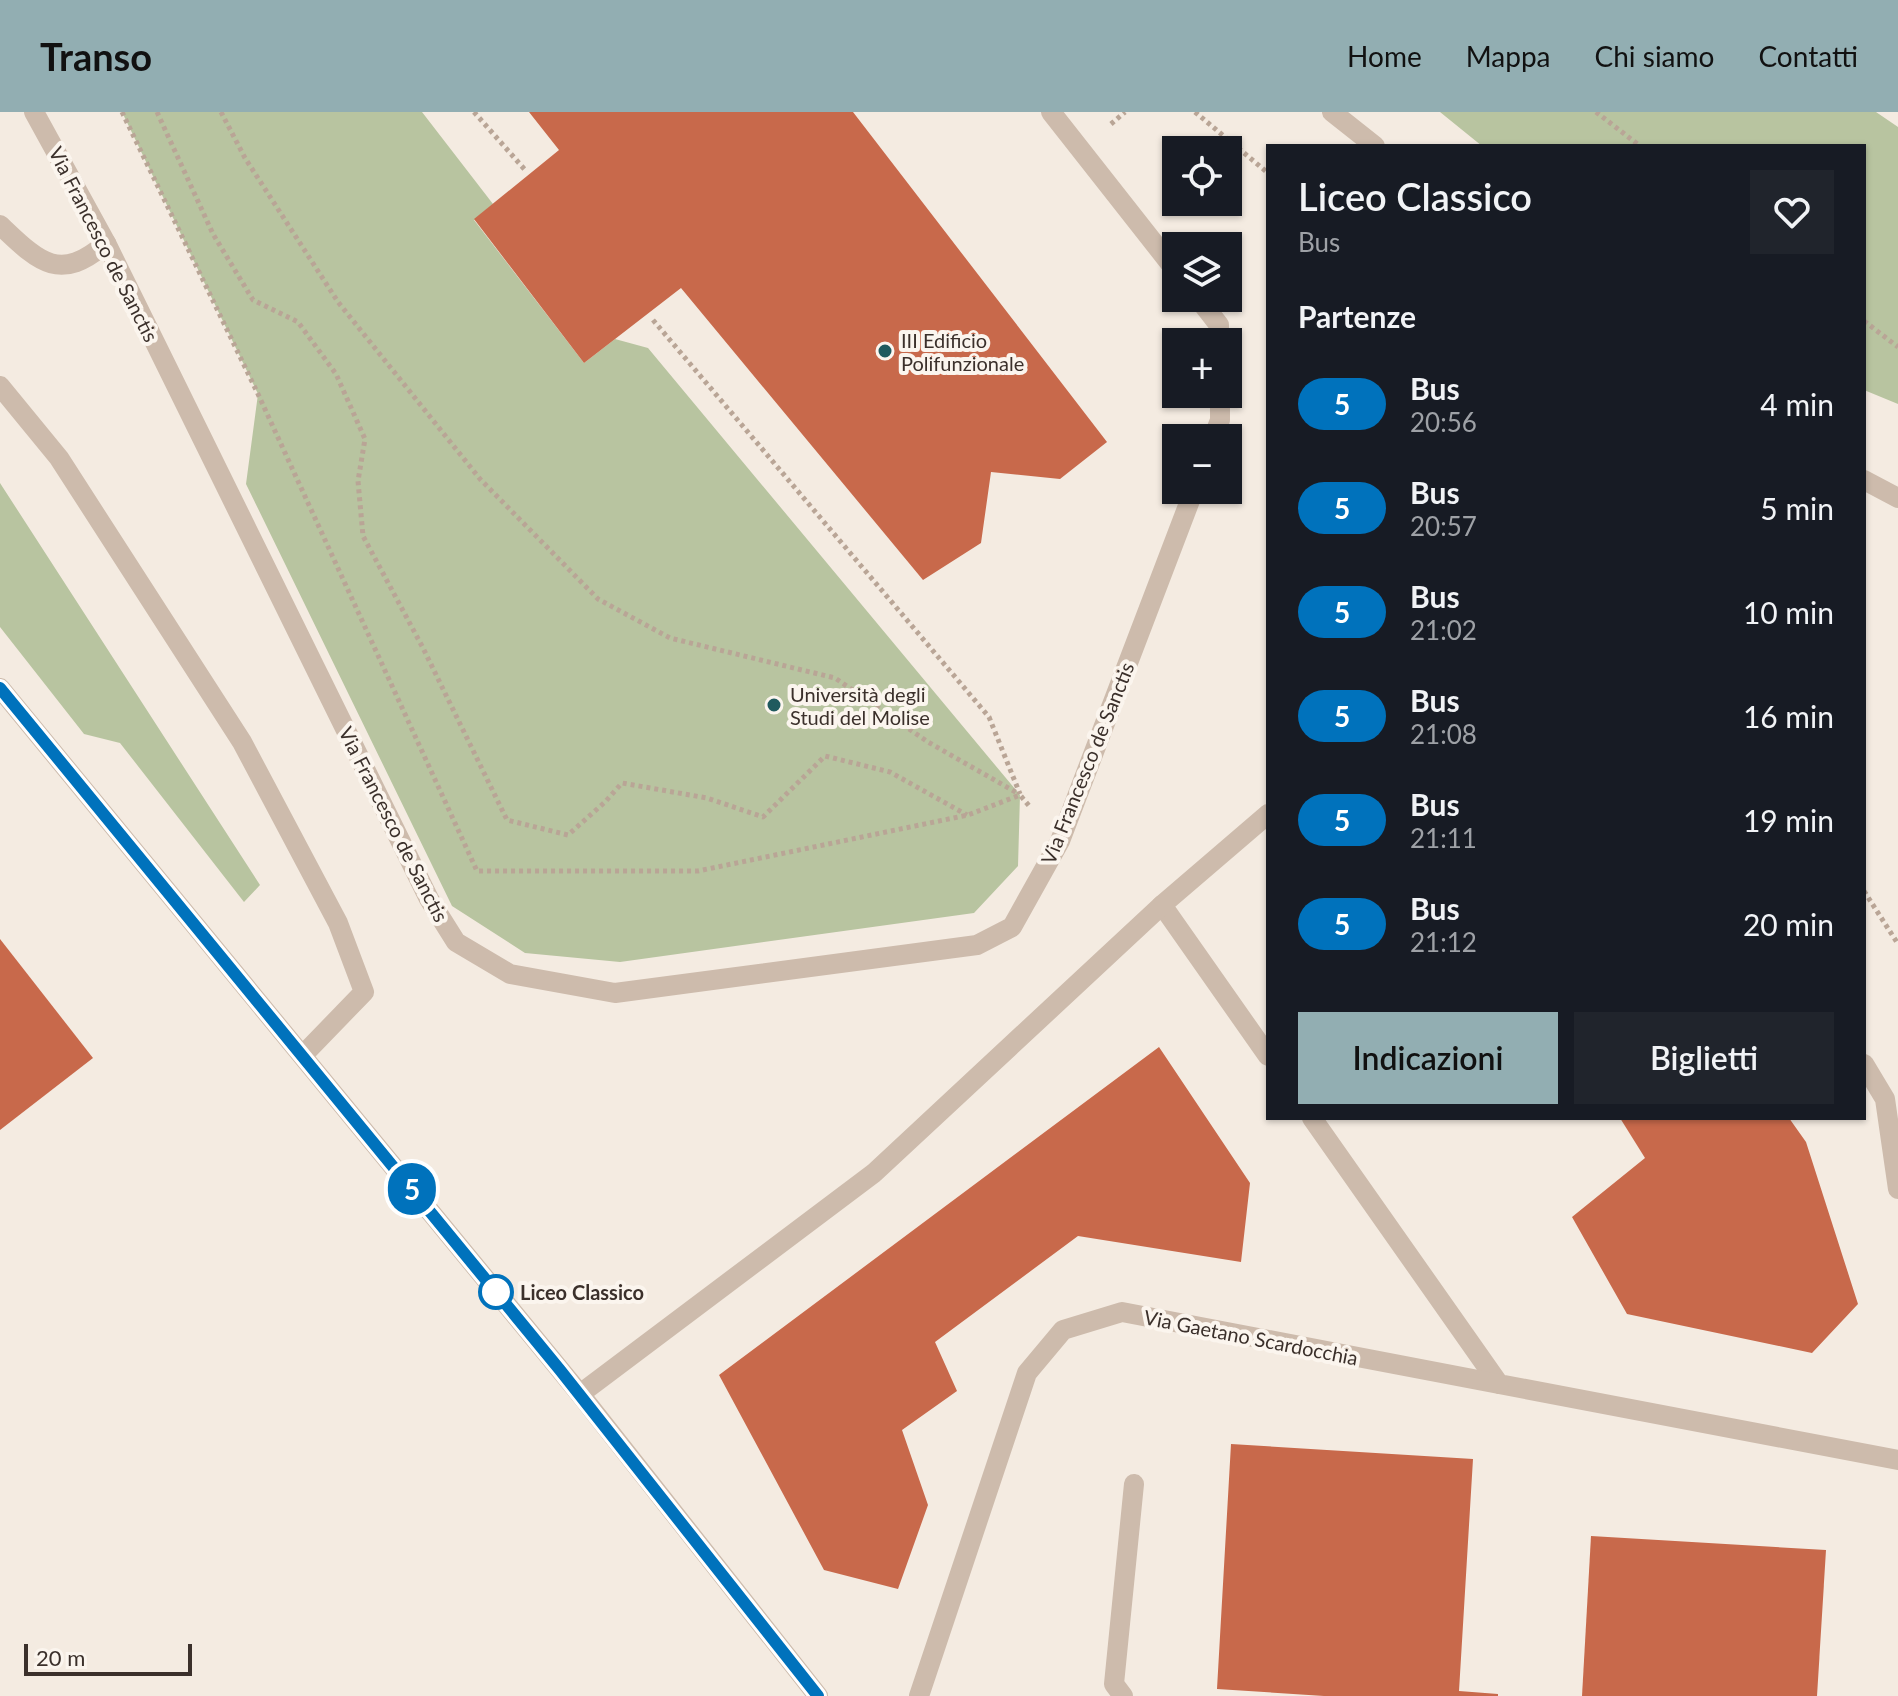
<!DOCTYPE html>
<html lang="it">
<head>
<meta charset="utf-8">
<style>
  :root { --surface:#171b24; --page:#20242c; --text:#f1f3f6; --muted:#9ea1a6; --accent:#92aeb2 }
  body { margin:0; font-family:Lato,sans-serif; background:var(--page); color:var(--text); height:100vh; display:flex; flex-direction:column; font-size:30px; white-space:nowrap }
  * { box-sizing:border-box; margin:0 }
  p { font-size:26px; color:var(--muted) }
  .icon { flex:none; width:44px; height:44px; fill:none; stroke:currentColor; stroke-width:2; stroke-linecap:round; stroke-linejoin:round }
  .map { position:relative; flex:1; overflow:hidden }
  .sheet { position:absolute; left:1266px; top:32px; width:600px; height:976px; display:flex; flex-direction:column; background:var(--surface); border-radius:0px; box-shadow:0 2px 6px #0004 }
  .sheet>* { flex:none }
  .badge { padding:0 16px; border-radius:26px; font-size:28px; line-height:52px }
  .fabs { position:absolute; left:1162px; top:24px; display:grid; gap:16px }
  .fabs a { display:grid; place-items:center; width:80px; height:80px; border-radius:0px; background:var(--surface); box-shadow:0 2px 6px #0004; font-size:40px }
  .scale { position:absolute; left:24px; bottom:20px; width:168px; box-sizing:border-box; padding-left:8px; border:4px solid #3b302b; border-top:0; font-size:22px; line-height:28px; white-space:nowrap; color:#3b302b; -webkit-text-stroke:6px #fbf5ee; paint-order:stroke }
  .map>.badge { position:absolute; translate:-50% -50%; box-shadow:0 0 0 4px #fff }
  h2 { padding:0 32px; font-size:30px; line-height:72px }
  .round { display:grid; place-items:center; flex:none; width:84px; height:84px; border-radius:0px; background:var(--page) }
  .overview { display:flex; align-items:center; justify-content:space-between; height:136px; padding:0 32px }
  h1 { font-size:38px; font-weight:600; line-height:60px }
  .primary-button { display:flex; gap:16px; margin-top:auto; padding:16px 32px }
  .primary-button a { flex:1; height:92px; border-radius:0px; background:var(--accent); color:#111; font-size:32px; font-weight:600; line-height:92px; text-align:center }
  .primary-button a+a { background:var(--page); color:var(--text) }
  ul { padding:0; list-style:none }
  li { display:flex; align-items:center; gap:24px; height:104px; padding:0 32px }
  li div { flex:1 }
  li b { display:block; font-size:30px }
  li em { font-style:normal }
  li .badge { min-width:88px; font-weight:700; text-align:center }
  header { display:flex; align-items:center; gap:48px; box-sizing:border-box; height:112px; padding:0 40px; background:var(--accent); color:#111 }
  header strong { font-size:38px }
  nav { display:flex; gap:44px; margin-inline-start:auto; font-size:28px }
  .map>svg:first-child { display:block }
  .green { fill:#b8c4a0 }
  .building { fill:#c8694b }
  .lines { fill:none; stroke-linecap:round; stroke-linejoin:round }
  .path { stroke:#b9a596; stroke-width:5; stroke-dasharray:4 4; stroke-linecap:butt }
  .service { stroke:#cdbbac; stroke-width:20 }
  .minor { stroke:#cdbbac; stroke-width:20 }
  .tertiary { stroke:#cdbbac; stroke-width:20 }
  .line-casing { stroke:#fff; stroke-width:18 }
  .line { stroke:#0072bc; stroke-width:12 }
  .poi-dot { fill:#1f5a5e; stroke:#fbf5ee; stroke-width:3 }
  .stop-dot { fill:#fff; stroke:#0072bc; stroke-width:4 }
  .labels { text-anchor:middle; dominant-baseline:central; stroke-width:8; stroke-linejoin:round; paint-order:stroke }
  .street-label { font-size:20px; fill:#3b302b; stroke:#fbf5ee }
  .poi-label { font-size:20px; fill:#3b302b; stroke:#fbf5ee; text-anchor:start }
  .stop-label { font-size:20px; font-weight:bold; fill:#3b302b; stroke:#fbf5ee; text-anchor:start }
</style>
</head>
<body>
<header>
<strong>Transo</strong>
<nav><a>Home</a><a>Mappa</a><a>Chi siamo</a><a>Contatti</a></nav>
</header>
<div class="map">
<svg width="1898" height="1584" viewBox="0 0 1898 1584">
  <rect width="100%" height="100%" fill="#f4ebe1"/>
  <g class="green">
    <path d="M122,0H422L493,92L474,108L584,251L615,227L648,236L1020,683L1018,754L974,801L620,850L525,841L452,794L246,372L258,282Z"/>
    <path d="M1440,0H1876L1898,15V292L1864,278V34H1482Z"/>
    <path d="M0,371L260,773L244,790L120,631L84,622L0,515Z"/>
  </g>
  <g class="building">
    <path d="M529,0H853L1107,330L1060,367L991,360L981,431L923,468L681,176L584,251L474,107L559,38Z"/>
    <path d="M0,827L93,946L0,1018Z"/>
    <path d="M1159,935L1250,1071L1241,1150L1078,1124L935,1230L957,1279L902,1318L928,1393L898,1477L824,1458L719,1263Z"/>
    <path d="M1620,1006H1789L1806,1030L1858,1192L1812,1241L1627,1202L1572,1105L1645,1046Z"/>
    <path d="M1231,1332L1473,1347L1459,1579L1498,1582V1584H1324L1217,1577Z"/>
    <path d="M1591,1424L1826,1438L1817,1584H1582Z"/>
  </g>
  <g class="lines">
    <g class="path">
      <path d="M122,0L258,282L477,759H698L968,703L1020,683L1030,695"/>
      <path d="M157,0L213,122L253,188L298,210L336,262L365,327L358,369L363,424L423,536L507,708L568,723L605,690L622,671L707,686L763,705L825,644L890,660L967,703"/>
      <path d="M221,0L245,46L338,190L480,367L598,487L670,526L835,566L928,630L1019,682"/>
      <path d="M474,0L526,59"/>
      <path d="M1195,0L1268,61"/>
      <path d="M1596,0L1640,34"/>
      <path d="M1111,12L1125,0"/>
      <path d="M653,208L989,605L1020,682"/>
      <path d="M1864,209L1898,235"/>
      <path d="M1864,779L1898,832"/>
    </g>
    <g class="service">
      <path d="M34,0L106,131L429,787L456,830L510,862L615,881L977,833L1012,815L1060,729L1194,378"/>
      <path d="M1051,0L1176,159"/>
      <path d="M0,113C38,149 59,172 106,131"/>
      <path d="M1198,186L1219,213V230"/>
      <path d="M1213,326L1220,308V282"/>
      <path d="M1123,1584L1114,1572L1134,1372"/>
    </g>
    <g class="minor">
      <path d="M0,274L59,346L242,630L338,811L364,880L303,943"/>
      <path d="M1162,793L1268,944"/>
      <path d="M1864,952L1885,987L1898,1077"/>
      <path d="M1312,1006L1499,1272L1898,1348"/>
      <path d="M580,1282L874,1061L1162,793L1268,702"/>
      <path d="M919,1584L1027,1261L1063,1218L1122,1200L1499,1272"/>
    </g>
    <g class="tertiary">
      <path d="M1332,0L1375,34"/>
      <path d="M1864,368L1898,386"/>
      <path d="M0,576L580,1282L818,1584"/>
    </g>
  </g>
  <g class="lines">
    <g class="line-casing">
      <path id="line" d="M0,576L560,1258L818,1584"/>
    </g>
    <use href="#line" class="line"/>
  </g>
  <g class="poi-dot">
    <circle cx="885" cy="239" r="8"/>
    <circle cx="774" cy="593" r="8"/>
  </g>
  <circle class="stop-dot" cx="496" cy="1180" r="16"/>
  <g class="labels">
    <g class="street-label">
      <text transform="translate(104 132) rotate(63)">Via Francesco de Sanctis</text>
      <text transform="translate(1087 651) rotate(-68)">Via Francesco de Sanctis</text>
      <text transform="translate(394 712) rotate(63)">Via Francesco de Sanctis</text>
      <text transform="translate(1251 1225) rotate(11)">Via Gaetano Scardocchia</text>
    </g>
    <g class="poi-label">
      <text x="901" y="228">III Edificio<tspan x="901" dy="23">Polifunzionale</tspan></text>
      <text x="790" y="582">Università degli<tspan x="790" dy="23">Studi del Molise</tspan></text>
    </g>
    <g class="stop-label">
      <text x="520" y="1180">Liceo Classico</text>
    </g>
  </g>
</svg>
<div class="fabs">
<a><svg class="icon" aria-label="locate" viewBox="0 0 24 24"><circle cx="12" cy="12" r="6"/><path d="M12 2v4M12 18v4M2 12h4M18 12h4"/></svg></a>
<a><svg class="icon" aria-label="layers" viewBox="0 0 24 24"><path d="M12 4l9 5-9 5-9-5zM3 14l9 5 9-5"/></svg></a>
<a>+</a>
<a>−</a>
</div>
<div class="scale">20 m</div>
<b class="badge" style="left:412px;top:1077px;background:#0072bc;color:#fff">5</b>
<section class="sheet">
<div class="overview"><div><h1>Liceo Classico</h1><p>Bus</p></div><a class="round"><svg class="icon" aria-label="heart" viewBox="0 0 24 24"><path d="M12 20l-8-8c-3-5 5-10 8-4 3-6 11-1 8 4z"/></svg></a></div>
<h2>Partenze</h2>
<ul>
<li><span class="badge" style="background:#0072bc;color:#fff">5</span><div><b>Bus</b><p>20:56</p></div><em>4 min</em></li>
<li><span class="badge" style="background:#0072bc;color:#fff">5</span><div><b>Bus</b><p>20:57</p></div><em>5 min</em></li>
<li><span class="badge" style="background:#0072bc;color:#fff">5</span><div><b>Bus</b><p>21:02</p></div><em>10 min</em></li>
<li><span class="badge" style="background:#0072bc;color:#fff">5</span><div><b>Bus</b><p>21:08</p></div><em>16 min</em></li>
<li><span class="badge" style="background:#0072bc;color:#fff">5</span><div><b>Bus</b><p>21:11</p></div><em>19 min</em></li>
<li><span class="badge" style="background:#0072bc;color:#fff">5</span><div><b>Bus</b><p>21:12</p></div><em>20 min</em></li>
</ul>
<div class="primary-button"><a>Indicazioni</a><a>Biglietti</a></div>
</section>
</div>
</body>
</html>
